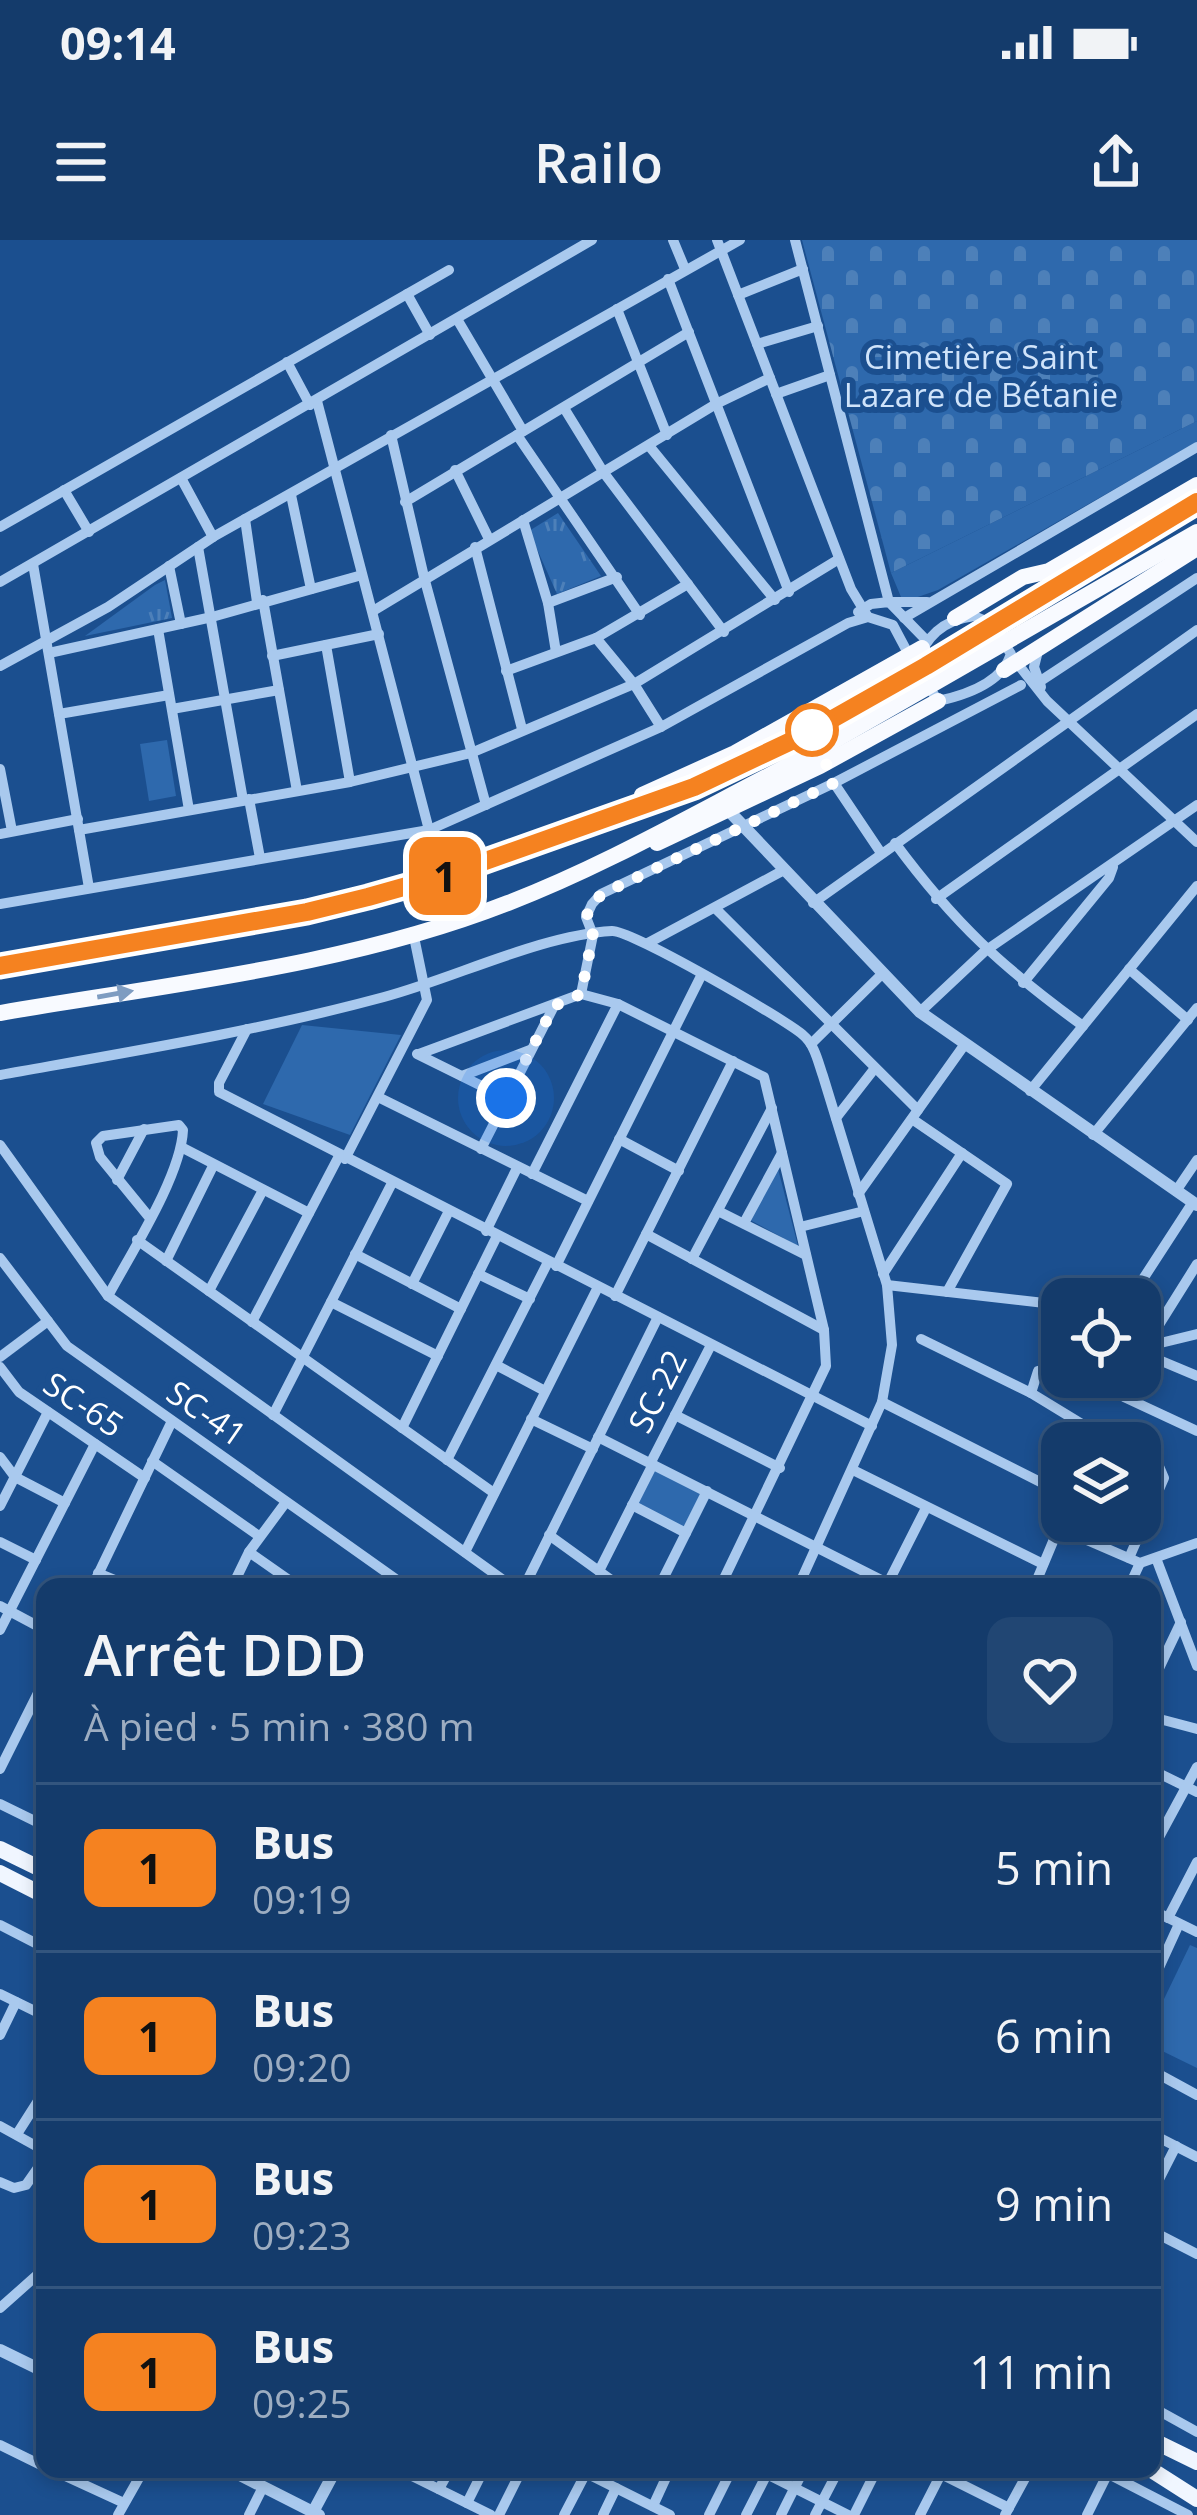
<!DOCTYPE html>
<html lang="fr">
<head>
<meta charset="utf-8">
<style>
  :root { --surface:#143b6b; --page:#214673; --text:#f1f3f6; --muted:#9dadc1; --line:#33557e }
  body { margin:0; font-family:"Open Sans",sans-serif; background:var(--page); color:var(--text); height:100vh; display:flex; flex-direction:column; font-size:45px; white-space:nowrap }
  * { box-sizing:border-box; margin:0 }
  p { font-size:39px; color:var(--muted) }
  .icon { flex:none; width:66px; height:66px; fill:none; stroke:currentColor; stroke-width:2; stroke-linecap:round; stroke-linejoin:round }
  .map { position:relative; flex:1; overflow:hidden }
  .sheet { position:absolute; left:36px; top:1338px; width:1125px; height:900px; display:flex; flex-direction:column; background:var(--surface); border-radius:24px; box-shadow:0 6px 18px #0003,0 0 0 3px var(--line) }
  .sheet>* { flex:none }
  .badge { padding:0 24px; border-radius:18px; font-size:42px; line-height:78px }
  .controls { position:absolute; left:1041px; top:1038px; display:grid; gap:24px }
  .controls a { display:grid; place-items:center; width:120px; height:120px; border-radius:24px; background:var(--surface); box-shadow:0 6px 18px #0003,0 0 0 3px var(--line); font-size:60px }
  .you { position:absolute; width:60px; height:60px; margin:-30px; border:9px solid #fff; border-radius:50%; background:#1a73e8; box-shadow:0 0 0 18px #1a73e833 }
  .map>.badge { position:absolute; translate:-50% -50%; box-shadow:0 0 0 6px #fff }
  .round { display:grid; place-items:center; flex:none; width:126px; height:126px; border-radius:24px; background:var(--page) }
  .overview { display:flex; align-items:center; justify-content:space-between; height:204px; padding:0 48px }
  h1 { font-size:57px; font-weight:600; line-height:90px }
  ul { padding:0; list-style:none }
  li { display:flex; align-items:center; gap:36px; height:168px; padding:0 48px; border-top:3px solid var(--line) }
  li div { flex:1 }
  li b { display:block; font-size:45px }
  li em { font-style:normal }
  li .badge { min-width:132px; font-weight:700; text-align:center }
  .status { display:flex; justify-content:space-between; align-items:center; height:84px; padding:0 60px; background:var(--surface); direction:ltr }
  .status svg { height:33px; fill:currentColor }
  header { display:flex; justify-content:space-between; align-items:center; height:156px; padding:0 48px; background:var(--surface); font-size:54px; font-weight:600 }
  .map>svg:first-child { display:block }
  .green { fill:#2e69ad }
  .cemetery { fill:url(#cemetery-stones) }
  .park { fill:url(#park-tufts) }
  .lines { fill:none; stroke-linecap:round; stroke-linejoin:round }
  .minor { stroke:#a9c9ee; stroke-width:10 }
  .tertiary { stroke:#a9c9ee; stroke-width:12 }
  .primary { stroke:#f0f6ff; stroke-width:16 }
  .trunk { stroke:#f8faff; stroke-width:16 }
  .trunk-bridge { stroke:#f8faff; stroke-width:16 }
  .oneway { fill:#7e9cc1 }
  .line-casing { stroke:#fff; stroke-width:27 }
  .line { stroke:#f58220; stroke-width:18 }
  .walk { stroke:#fff; stroke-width:12; stroke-dasharray:0 21.6 }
  .stop-dot { fill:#fff; stroke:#f58220; stroke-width:6 }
  .labels { text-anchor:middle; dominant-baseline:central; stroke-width:12; stroke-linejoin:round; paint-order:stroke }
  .park-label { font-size:33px; fill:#cfe3fa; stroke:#1b4f8f }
  .street-label { font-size:33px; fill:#fff; stroke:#1b4f8f }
</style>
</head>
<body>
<div class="status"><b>09:14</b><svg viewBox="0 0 49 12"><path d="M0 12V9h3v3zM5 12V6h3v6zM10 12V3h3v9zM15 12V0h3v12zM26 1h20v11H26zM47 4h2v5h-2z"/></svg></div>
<header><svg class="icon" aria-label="menu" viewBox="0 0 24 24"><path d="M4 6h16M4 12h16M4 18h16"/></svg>Railo<svg class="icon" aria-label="share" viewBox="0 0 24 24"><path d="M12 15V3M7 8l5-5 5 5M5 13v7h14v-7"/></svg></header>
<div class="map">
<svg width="1197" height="2275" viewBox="0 0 1197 2275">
  <defs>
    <pattern id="cemetery-stones" width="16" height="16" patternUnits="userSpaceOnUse" patternTransform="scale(3)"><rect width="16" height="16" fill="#2e69ad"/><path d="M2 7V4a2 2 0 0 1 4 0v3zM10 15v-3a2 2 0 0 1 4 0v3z" fill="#4d80b9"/></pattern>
    <pattern id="park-tufts" width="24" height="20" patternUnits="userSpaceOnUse" patternTransform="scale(3)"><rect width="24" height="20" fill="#2e69ad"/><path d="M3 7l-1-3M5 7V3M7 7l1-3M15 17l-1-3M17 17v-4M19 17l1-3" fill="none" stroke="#4d80b9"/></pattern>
  </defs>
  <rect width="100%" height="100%" fill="#1b4f8f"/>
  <g class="green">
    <path d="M1197,181V202L938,350L912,359L901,357L891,333Z"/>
    <path d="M167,500L176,556L149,561L140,504Z"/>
    <path d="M302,785L401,795L350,895L263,864Z"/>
    <path d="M777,925L798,1006L750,980Z"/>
    <path d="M656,1227L702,1252L681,1292L635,1267Z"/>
    <path d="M1190,1705L1197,1708V1828L1152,1806V1784Z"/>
  </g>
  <path class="cemetery" d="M802,0H1197V181L891,333Z"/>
  <g class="park">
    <path d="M558,273L601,336L557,354L529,291Z"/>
    <path d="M165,340L172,378L85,396L155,345Z"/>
  </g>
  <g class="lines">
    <g class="minor">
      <path d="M673,0L685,29"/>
      <path d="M717,0L851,349L868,377"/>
      <path d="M795,0L889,362H927"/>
      <path d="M668,39L789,352"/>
      <path d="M407,54L430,95"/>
      <path d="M738,55L803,29"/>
      <path d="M617,69L667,195"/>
      <path d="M457,79L523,191"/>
      <path d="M757,104L818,86"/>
      <path d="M287,122L310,165"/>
      <path d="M776,154L830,135"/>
      <path d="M317,161L429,590L446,635"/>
      <path d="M564,168L604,233L724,392"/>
      <path d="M391,195L424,337L486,565"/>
      <path d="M517,195L640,375"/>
      <path d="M650,207L775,360"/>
      <path d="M455,230L489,299"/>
      <path d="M181,238L213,297"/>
      <path d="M64,250L89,292"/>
      <path d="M291,255L311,349"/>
      <path d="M405,262L689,92"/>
      <path d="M245,279L257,362"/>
      <path d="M523,280L548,363L556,412"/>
      <path d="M0,287L449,30"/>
      <path d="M198,307L243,560"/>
      <path d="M475,307L522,489"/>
      <path d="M33,324L89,648"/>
      <path d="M169,326L181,384"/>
      <path d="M0,342L592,0"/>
      <path d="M263,360L297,551"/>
      <path d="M548,363L617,337"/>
      <path d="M373,371L716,164L770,138"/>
      <path d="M858,372L871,364L889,362L926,400"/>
      <path d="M974,376L991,383L1011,414C1002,443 966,455 938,461L915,425C926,397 942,380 974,376Z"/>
      <path d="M904,378L1197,207"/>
      <path d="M158,389L189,570"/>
      <path d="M596,398L634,444L661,487"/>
      <path d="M326,405L350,542"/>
      <path d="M1039,407L1034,427L1041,447"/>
      <path d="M49,413L212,377L362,335"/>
      <path d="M272,416L379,394"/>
      <path d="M1013,418L1047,461L1197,602"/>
      <path d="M0,426L108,367L213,297L740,0"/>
      <path d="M506,431L596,398L688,344"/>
      <path d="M1039,442L1197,338"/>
      <path d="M172,469L279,450"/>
      <path d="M59,474L169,455"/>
      <path d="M0,529L12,591"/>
      <path d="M834,543L881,613"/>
      <path d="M249,559L260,618"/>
      <path d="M79,590L350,542L471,513L634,444L839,319"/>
      <path d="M0,594L78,579"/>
      <path d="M895,603C955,684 1002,727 1083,786"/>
      <path d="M936,659L1197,474"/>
      <path d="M813,663L1197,390"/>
      <path d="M0,664L429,590L661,487L848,383L868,377L893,385L910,417"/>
      <path d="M715,668L918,870"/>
      <path d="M648,703L784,630"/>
      <path d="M1129,729L1188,780"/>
      <path d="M1023,743L1109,638L1113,627"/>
      <path d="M581,754L593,695L586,677L592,664L601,654L834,543L1021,445"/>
      <path d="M920,772L985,711L1197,565"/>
      <path d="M247,789L219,843V852L872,1186"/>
      <path d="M811,804L883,733"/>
      <path d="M417,814L506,858"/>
      <path d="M419,814L581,754L618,764L764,837L824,1090L826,1126L720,1347"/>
      <path d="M0,835C129,812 258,791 384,757C455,738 541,695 612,691C631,690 785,779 803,795C815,805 818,822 823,836L887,1045L892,1105L882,1162L798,1347"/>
      <path d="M462,836L530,810"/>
      <path d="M1030,851L1197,646"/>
      <path d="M378,857L588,961"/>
      <path d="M836,878L875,828"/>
      <path d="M912,879L1007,944L947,1052"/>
      <path d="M1093,895L1197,768"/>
      <path d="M619,899L679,931"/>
      <path d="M0,905L108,1056L513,1347"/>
      <path d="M183,908L309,973"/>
      <path d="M481,909L553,768"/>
      <path d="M345,919L427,760L413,692"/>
      <path d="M532,934L618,764"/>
      <path d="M117,940L144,889"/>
      <path d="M1176,951L1197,920"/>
      <path d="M858,954L965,804"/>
      <path d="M718,971L806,1015"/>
      <path d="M744,983L782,913"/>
      <path d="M800,987L864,971"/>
      <path d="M486,991L517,928"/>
      <path d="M646,994L824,1090"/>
      <path d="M137,1000L494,1253"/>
      <path d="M355,1014L461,1069"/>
      <path d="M0,1018L67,1106L407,1347"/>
      <path d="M692,1019L772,868"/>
      <path d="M166,1021L213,926"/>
      <path d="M556,1026L701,736"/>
      <path d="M478,1034L530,1059"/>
      <path d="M883,1034L962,913"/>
      <path d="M412,1044L449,971"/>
      <path d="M887,1045L1062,1065"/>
      <path d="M209,1051L263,950"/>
      <path d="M108,1056C131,1013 181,936 183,890L179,885L103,896L96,903L100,917L149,977"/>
      <path d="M615,1056L733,821"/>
      <path d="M1130,1059L1193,962"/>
      <path d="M331,1062L438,1116"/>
      <path d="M252,1082L339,916"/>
      <path d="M921,1099L1031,1153"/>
      <path d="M1144,1107L1197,1094"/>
      <path d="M1140,1112L1197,1136"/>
      <path d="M1140,1115L1197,1024"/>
      <path d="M0,1117L48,1081"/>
      <path d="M496,1125L545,1151"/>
      <path d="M0,1127L19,1152L145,1238"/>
      <path d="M1062,1127L1038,1131L1031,1153L1113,1203"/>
      <path d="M1130,1137L1122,1152L1124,1157L1197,1191"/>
      <path d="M882,1162L1062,1253"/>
      <path d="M273,1175L392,943"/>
      <path d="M675,1175L780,1228"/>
      <path d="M531,1179L593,1209"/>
      <path d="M402,1188L497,996"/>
      <path d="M598,1197L895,1347"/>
      <path d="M0,1217L15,1237L65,1263"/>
      <path d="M447,1220L548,1022"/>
      <path d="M152,1221L259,1296"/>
      <path d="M651,1222L711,1105"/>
      <path d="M853,1230L1043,1324"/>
      <path d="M632,1265L686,1293"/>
      <path d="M0,1266L48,1172"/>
      <path d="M1059,1288L1140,1323L1197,1303"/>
      <path d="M549,1295L621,1347"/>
      <path d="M0,1302L36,1320"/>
      <path d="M249,1312L299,1347"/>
      <path d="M465,1312L598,1047"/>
      <path d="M1129,1318L1164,1238L1158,1224L1140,1216"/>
      <path d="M1156,1318L1197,1426"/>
      <path d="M599,1331L653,1224"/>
      <path d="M98,1333L132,1347"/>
      <path d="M888,1343L926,1268"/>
      <path d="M92,1347L172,1181"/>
      <path d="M232,1347L249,1312L286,1262"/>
      <path d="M524,1347L658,1077"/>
      <path d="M659,1347L707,1251"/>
      <path d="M1034,1347L1062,1280"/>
      <path d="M1129,1347L1140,1323"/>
      <path d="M0,1366L45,1390"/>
      <path d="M0,1390L95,1204"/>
      <path d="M1152,1443L1181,1382"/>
      <path d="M1152,1477L1197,1489"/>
      <path d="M0,1529L45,1439"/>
      <path d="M1152,1530L1197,1552"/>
      <path d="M0,1564L45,1586"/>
      <path d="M1152,1610L1197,1527"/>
      <path d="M1152,1670L1197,1692"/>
      <path d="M1168,1678L1197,1622"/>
      <path d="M0,1685L45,1708"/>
      <path d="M1152,1743L1179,1684"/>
      <path d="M0,1754L45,1776"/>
      <path d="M0,1795L16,1762"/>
      <path d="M1152,1839L1162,1836L1197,1855"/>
      <path d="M0,1886L45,1911"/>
      <path d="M17,1894L45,1850"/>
      <path d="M1152,1894L1197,1917"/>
      <path d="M0,1942L14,1948L26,1945L45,1918"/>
      <path d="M1152,1953L1176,1906"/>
      <path d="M1152,1991L1197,2014"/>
      <path d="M0,2068L45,2028"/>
      <path d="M1152,2167L1197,2192"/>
      <path d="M0,2205L45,2227"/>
      <path d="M50,2229L124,2263"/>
      <path d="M398,2229L491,2275"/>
      <path d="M578,2229L670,2275"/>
      <path d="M757,2229L848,2275"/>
      <path d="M931,2229L1009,2268"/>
      <path d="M1099,2229L1188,2275"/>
      <path d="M439,2249L450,2229"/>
      <path d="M467,2263L484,2229"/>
      <path d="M653,2266L670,2229"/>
      <path d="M118,2275L144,2229"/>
      <path d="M249,2275L263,2247"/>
      <path d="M499,2275L522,2229"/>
      <path d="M564,2275L588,2229"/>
      <path d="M603,2275L616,2248"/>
      <path d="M709,2275L732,2229"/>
      <path d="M746,2275L768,2232"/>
      <path d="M781,2275L804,2229"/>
      <path d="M815,2275L839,2229"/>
      <path d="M854,2275L877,2229"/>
      <path d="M920,2275L941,2234"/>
      <path d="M1005,2275L1030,2229"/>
      <path d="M1087,2275L1108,2233"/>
    </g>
    <g class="tertiary">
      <path d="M729,571L920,772L1197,965"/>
      <path d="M0,2110L45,2132"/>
      <path d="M228,2229L319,2275"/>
      <path d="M313,2272L336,2229"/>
    </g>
    <g class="primary">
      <path d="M0,1609L45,1631"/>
      <path d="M0,1633L45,1656"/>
      <path d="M1152,2200L1197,2222"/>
      <path d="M1150,2229L1197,2259"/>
    </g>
    <g class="trunk">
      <path d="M955,378L1023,337L1049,331L1197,245"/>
      <path d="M1004,430L1197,308"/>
      <path d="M642,555L735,513L922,408"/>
      <path d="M657,603L820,526L938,461"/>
      <path d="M0,726L307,672L446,635L694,547L806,494"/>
      <path d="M0,773C169,744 347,726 508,663C612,623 711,564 811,514"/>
    </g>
    <g class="trunk-bridge">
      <path d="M806,494L1189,268"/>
      <path d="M811,514L1197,292"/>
    </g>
  </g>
  <defs><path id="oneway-solid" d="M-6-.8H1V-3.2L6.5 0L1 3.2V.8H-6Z" transform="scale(3)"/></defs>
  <use class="oneway" href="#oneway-solid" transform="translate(115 754) rotate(-10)"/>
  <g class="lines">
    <g class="line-casing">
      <path id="line" d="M0,726L307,672L368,657L446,635L694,547L806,494L926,426L1197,262"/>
    </g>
    <use href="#line" class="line"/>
    <path class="walk" d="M506,858L554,766L581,754L593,695L586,677L592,664L602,654L834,543L812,490"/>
  </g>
  <circle class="stop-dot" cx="812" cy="490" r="24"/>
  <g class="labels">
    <g class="park-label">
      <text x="981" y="116">Cimetière Saint<tspan x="981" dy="38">Lazare de Bétanie</tspan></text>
    </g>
    <g class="street-label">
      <text transform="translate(657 1151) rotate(-63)">SC-22</text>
      <text transform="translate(84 1164) rotate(34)">SC-65</text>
      <text transform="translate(207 1173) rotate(35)">SC-41</text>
    </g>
  </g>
</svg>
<div class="controls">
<a><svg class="icon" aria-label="locate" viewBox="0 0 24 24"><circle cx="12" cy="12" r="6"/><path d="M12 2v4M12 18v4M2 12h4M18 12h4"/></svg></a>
<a><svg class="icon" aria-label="layers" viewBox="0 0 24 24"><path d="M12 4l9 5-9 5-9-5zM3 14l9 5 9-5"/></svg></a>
</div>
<div class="you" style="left:506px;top:858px"></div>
<b class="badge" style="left:445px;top:636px;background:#f58220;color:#111">1</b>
<section class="sheet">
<div class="overview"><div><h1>Arrêt DDD</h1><p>À pied · 5 min · 380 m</p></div><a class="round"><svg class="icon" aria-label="heart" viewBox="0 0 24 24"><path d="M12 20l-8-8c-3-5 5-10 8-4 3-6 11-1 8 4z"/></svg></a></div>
<ul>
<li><span class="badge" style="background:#f58220;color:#111">1</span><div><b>Bus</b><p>09:19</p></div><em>5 min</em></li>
<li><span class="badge" style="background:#f58220;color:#111">1</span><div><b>Bus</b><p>09:20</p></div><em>6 min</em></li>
<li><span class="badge" style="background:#f58220;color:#111">1</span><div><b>Bus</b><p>09:23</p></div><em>9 min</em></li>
<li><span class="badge" style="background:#f58220;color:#111">1</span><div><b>Bus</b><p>09:25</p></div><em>11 min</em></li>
</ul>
</section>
</div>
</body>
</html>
